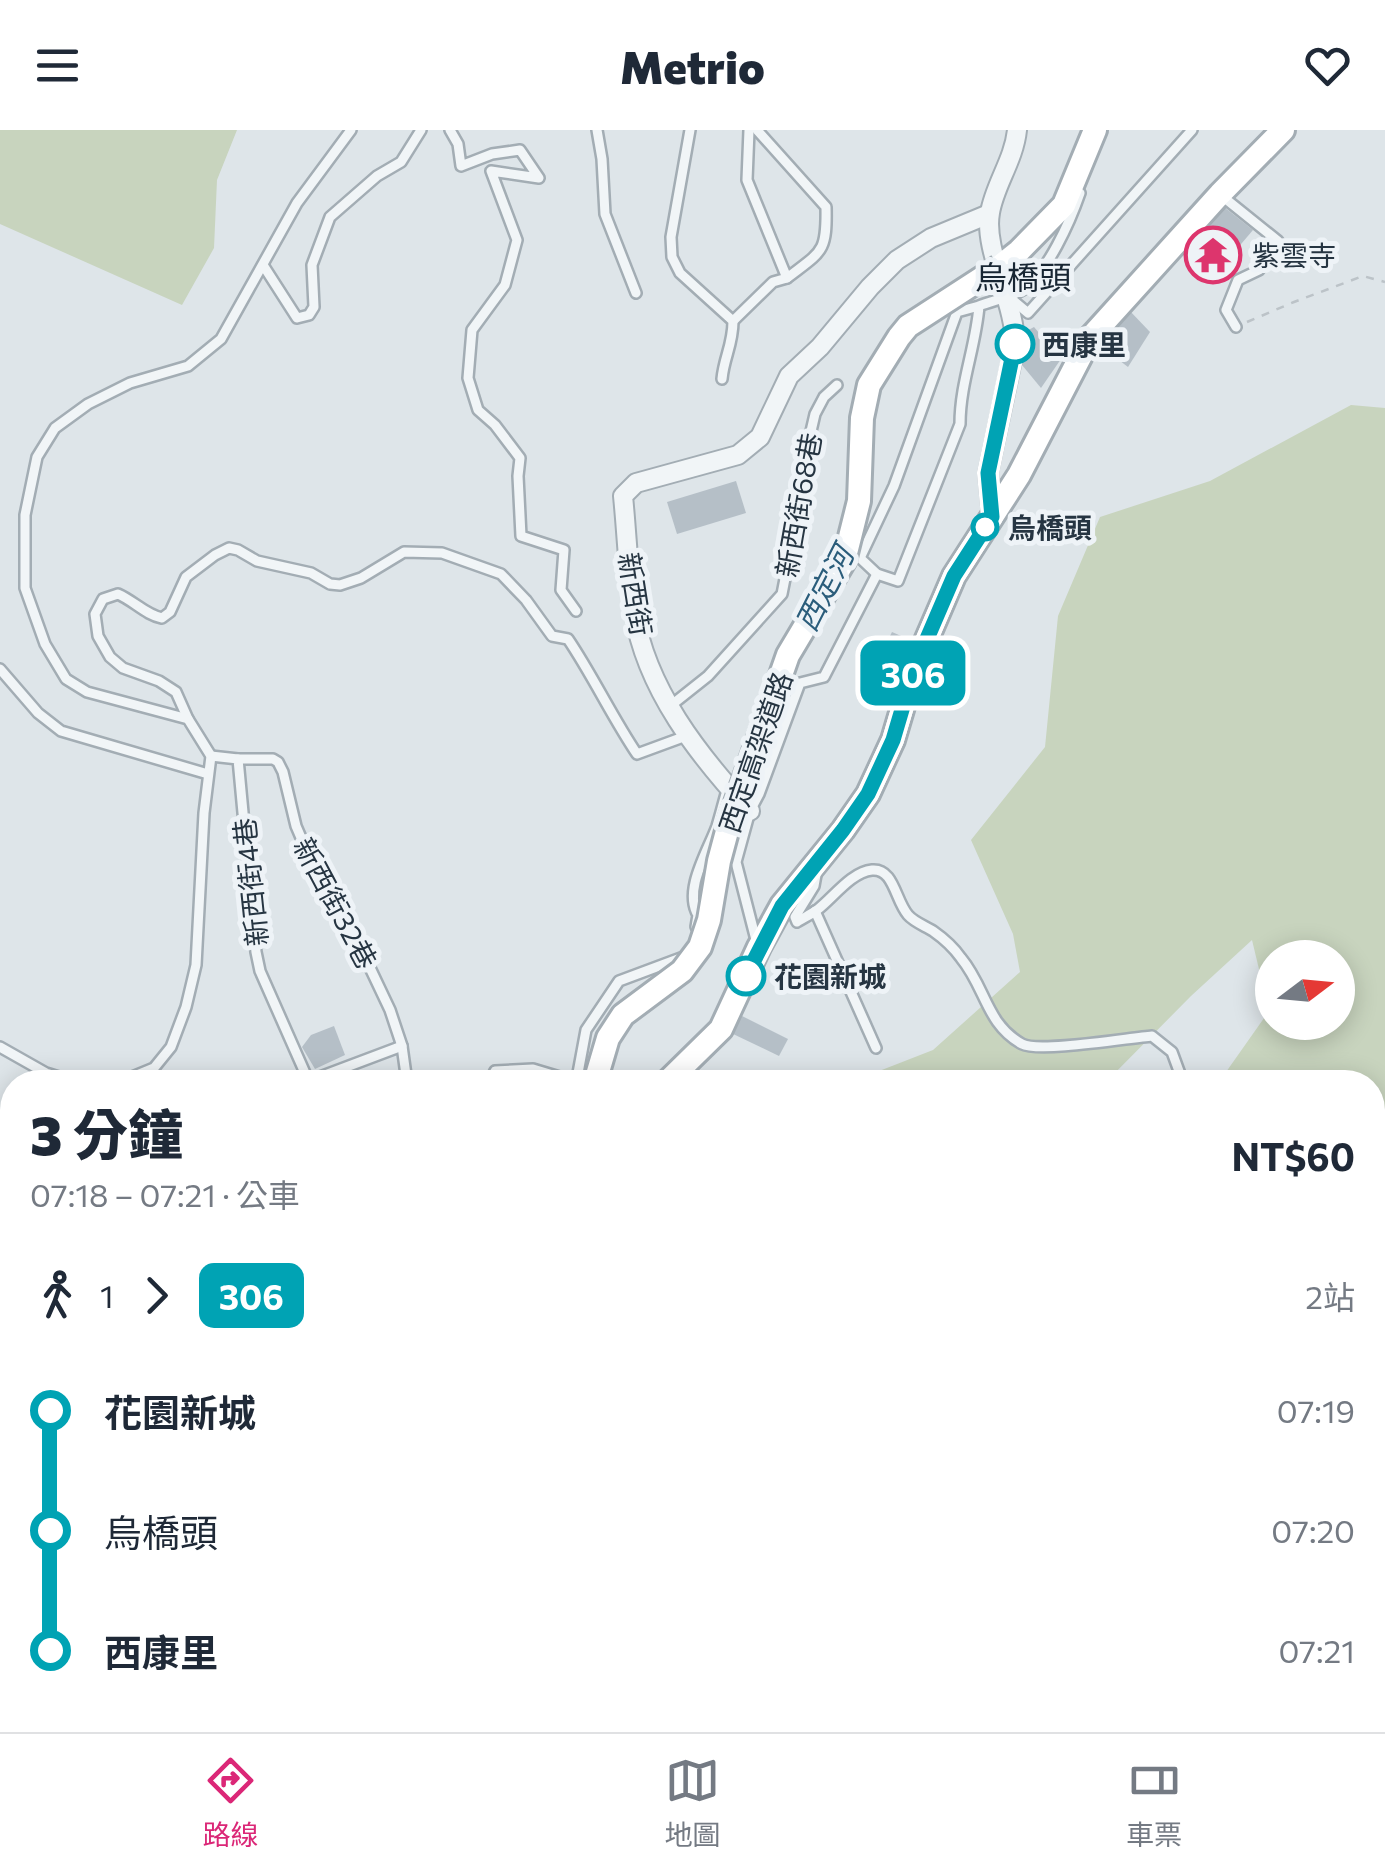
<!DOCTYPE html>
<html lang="zh-TW">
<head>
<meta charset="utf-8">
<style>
  :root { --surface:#fff; --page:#f2f2f3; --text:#1f2937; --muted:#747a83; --line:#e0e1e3; --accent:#db2777 }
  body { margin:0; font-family:Commissioner,"Noto Sans TC",sans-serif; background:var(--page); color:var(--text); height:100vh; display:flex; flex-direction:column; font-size:38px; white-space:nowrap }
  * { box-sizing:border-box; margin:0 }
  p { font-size:32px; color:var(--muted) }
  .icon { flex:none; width:55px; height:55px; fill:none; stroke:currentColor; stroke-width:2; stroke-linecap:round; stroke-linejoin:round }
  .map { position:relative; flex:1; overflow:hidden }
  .drawer { position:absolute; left:0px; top:940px; width:1385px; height:662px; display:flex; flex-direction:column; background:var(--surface); border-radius:40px 40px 0 0; box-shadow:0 5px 25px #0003 }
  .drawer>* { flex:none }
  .badge { padding:0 20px; border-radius:15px; font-size:35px; line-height:65px }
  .needle { width:65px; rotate:74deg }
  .tools { position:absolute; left:1255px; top:810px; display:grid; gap:20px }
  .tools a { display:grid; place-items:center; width:100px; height:100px; border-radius:50%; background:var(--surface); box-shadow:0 5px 25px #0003; font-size:50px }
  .map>.badge { position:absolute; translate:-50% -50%; box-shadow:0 0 0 5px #fff }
  .legs { display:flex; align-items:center; gap:15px; height:110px; padding:0 30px; font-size:32px }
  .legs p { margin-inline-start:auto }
  .summary { display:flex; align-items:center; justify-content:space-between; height:170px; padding:0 30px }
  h1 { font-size:55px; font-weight:800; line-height:75px }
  ul { padding:0 30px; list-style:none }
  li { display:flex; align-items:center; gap:35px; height:120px; font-size:38px }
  li i { display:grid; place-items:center; width:15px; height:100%; margin:0 12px; background:currentColor }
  li i::after { content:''; width:25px; height:25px; margin:-12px; border:8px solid; border-radius:50%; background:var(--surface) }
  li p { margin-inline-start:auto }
  li:first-child i { background:linear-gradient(#0000 50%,currentColor 0) }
  li:last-child i { background:linear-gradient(currentColor 50%,#0000 0) }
  header { display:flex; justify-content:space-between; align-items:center; height:130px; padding:0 30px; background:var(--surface); font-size:45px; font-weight:800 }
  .tabs { display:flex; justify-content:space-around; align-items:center; height:140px; border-top:2px solid var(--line); background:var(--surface); font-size:28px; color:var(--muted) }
  .tabs a { display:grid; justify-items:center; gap:5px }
  .tabs .active { color:var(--accent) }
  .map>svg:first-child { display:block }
  .green { fill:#c8d4be; fill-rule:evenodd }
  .building { fill:#b5bfc7 }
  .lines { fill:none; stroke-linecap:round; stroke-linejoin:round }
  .lane-casing { stroke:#a3adb4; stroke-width:14 }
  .street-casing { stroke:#a3adb4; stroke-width:22 }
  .secondary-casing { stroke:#a3adb4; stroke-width:28 }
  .path { stroke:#bcc3c8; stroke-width:2.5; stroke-dasharray:8 8; stroke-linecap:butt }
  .lane { stroke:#f1f5f7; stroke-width:9 }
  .street { stroke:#f1f5f7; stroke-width:18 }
  .secondary { stroke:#fff; stroke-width:22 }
  .secondary-bridge-casing { stroke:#a3adb4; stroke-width:28; stroke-linecap:butt }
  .secondary-bridge { stroke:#fff; stroke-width:22 }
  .line-1-casing { stroke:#fff; stroke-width:22 }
  .line-1 { stroke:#00a3b4; stroke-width:15 }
  .stop-1-dot { fill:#fff; stroke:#00a3b4; stroke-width:5 }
  .labels { text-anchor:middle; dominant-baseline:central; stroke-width:10; stroke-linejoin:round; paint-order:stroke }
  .poi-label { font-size:28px; fill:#263542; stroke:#eef3f7; text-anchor:start }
  .stop-label { font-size:28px; font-weight:bold; fill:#263542; stroke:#eef3f7; text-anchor:start }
  .street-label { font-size:28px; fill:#263542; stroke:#eef3f7 }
  .water-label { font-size:30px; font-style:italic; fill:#2b5d7b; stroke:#eef3f7 }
  .quarter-label { font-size:32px; fill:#182633; stroke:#eef3f7 }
</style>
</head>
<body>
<header><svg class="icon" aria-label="menu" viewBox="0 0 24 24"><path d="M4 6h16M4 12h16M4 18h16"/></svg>Metrio<svg class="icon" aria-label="heart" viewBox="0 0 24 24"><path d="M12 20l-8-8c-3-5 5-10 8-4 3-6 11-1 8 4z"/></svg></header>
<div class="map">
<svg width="1385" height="1602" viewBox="0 0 1385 1602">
  <rect width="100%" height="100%" fill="#dee5e9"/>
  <g class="green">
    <path d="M0,0H237L217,50L214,118L182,175L0,94Z"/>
    <path d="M1351,275L1385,278V978L1373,988L1372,952H1219L1269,881L1252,810L1191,866L1106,952H851L933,920L1020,842L1013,804L971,710L1045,617L1058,486L1100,387L1210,351ZM1272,828H1338V892H1272Z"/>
    <path d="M1385,1154V1467L1372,1459V1156Z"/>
    <path d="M794,1590H1368L1375,1602H797Z"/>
  </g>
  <g class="building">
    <path d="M1224,77L1253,100L1236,120L1208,97Z"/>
    <path d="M1128,179L1150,202L1128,237L1098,214Z"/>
    <path d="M1034,197L1061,229L1041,258L1022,235L1023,203Z"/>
    <path d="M736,351L746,383L677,404L667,372Z"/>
    <path d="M892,502L915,512L912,520L888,510Z"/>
    <path d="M740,885L788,909L779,926L731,903Z"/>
    <path d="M334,896L345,925L315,939L302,917L311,905Z"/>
    <path d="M207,1590H254L246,1602H198Z"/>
    <path d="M279,1590H331L340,1596L336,1602H295Z"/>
  </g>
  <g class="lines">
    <g class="lane-casing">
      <g id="lane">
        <path d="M450,0L458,14L461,36L492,24L520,20L539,48L491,41L517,110L505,155L472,200L468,248L478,280L495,295L520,328L518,346L521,406L564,420L561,460L576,481"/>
        <path d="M597,0L602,29L605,84L636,163"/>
        <path d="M690,0L671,107L672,127L680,143L733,191C733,215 724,227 722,249"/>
        <path d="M757,0L826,77C827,123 822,121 787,148"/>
        <path d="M1222,66L1278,111L1259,140L1238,150L1226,180L1236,197"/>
        <path d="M263,135L297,188L309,185L314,177L312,135L330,87L377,46L401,32L421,0"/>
        <path d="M1009,167L1028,183L1192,0"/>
        <path d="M979,176L957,182L894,356L860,428L877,444L898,451L960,294C960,253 976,216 979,176C991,171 1015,166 1024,159C1048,141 1070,92 1080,63"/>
        <path d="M733,191L773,152L787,148L747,50L749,0"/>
        <path d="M0,539L38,583L61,601L208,644"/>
        <path d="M669,577L708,546L782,464L791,418L785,413L815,284L824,267L837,255"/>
        <path d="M188,589L176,562L159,551L123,538L110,527L98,506L95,484L103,469L118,464C134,471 146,485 162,488L170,482L186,447L215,425L229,418L238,420L257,431L311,443L330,454L340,455L361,448L404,422L442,423L501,444L526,470L552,506L568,509C593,546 612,587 637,624L686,606"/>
        <path d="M211,626L238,629L256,822L260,841L309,952"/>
        <path d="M238,629H273L278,632L283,642L296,696L305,717L326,745L390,880L402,916L407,952"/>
        <path d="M816,745L814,756L795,787L797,792C803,788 810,785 817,780C833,768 851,742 872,740C894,738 895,770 908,785C914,792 925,796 933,801C943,808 954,818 961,828C986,858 986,894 1022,914C1039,923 1128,908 1152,906L1172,922L1183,952"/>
        <path d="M815,781L876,918"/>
        <path d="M696,797L698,785C683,760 708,721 717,696C721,683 724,670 728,657"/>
        <path d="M756,810L736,732L750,681L759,664L800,553L824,547L877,444"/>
        <path d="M0,917L46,943L75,952"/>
        <path d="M309,951L402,916"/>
        <path d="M120,952L154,938L171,917L186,877L196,835L204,683L211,626L188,589L87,562L66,549L45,514L25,458V385L37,327L55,298L88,274L130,253L188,236L221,209L297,73L351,0"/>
        <path d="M490,952L495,941L533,939L573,951"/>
        <path d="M572,952L578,943L586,900L619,851L686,826"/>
        <path d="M0,1020L12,1024"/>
        <path d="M1372,1110L1385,1094"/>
        <path d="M0,1201L12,1202"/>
        <path d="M1372,1561L1385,1575"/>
        <path d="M150,1590L153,1599"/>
      </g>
    </g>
    <g class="street-casing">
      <g id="street">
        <path d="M992,387L988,343L1015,216C1016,174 983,120 990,83C994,56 1014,30 1017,0"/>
        <path d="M750,681C699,626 646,559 634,482C628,444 627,405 623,366L636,353L738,325L760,307L789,246L820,217L870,157L897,130L931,108L989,84"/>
      </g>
    </g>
    <g class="secondary-casing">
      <g id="secondary">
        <path d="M999,137L1019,121L1064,75L1095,0"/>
        <path d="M667,952L721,899L759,817L782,775L843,700L868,664L893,610L914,539L954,446L1019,345L1090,208L1220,64L1283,0"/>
        <path d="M363,1602L372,1590"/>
        <path d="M435,1602L442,1590"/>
      </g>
    </g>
    <g class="path">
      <path d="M1247,192L1294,172L1363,146L1385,152"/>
      <path d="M1372,1320L1385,1321"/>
    </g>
    <use href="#lane" class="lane"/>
    <use href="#street" class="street"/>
    <use href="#secondary" class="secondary"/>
    <g class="secondary-bridge-casing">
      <path id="secondary-bridge" d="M595,952L608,908L623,885L682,841L700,817L709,790L719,731L730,690L788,525L844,431L859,371L862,288L869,255L899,207L908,196L999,137"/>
    </g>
    <use href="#secondary-bridge" class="secondary-bridge"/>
  </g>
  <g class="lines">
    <g class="line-1-casing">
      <path id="line-1" d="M746,846L782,776L843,700L868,664L893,610L914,539L954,446L992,387L988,343L1015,214"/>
    </g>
    <use href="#line-1" class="line-1"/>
  </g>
  <defs>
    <g id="temple-ring" transform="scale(2.875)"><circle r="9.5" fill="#eef3f7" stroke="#dd356d" stroke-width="1.5"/><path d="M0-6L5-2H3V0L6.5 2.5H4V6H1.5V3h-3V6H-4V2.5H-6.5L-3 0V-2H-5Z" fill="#dd356d"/></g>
  </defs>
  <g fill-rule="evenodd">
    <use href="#temple-ring" x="1213" y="125"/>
  </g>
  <g class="stop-1-dot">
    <circle cx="1015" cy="214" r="18"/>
    <circle cx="985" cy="397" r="12"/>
    <circle cx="746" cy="846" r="18"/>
  </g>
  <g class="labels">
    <g class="poi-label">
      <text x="1252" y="125">紫雲寺</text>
    </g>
    <g class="stop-label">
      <text x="1042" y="214">西康里</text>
      <text x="1008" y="397">烏橋頭</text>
      <text x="774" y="846">花園新城</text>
    </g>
    <g class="street-label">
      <text transform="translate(798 375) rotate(-80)">新西街68巷</text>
      <text transform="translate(636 464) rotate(81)">新西街</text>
      <text transform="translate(755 622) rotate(-71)">西定高架道路</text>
      <text transform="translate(250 752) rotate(-96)">新西街4巷</text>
      <text transform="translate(336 773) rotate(62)">新西街32巷</text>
    </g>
    <g class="water-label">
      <text transform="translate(823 458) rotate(-63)">西定河</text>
    </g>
    <g class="quarter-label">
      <text x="1023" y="146">烏橋頭</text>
    </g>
  </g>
</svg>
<div class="tools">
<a><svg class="needle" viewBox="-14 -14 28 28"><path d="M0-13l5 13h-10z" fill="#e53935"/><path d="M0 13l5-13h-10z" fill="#747a83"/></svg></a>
</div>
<b class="badge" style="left:913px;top:543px;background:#00a3b4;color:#fff">306</b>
<section class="drawer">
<div class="summary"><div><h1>3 分鐘</h1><p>07:18 – 07:21 · 公車</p></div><b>NT$60</b></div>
<div class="legs"><svg class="icon" aria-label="walk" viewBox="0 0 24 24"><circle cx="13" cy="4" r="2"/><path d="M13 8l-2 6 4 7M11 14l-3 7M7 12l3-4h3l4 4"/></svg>1<svg class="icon" aria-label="forward" viewBox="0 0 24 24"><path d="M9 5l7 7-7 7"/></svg><b class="badge" style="background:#00a3b4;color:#fff">306</b><p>2站</p></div>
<ul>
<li><i style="color:#00a3b4"></i><b>花園新城</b><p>07:19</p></li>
<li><i style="color:#00a3b4"></i><span>烏橋頭</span><p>07:20</p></li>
<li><i style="color:#00a3b4"></i><b>西康里</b><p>07:21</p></li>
</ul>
</section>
</div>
<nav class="tabs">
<a class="active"><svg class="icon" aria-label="directions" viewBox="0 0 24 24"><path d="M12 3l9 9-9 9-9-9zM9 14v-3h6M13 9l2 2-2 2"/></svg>路線</a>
<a><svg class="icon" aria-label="map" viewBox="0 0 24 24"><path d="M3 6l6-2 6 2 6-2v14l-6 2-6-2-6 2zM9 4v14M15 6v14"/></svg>地圖</a>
<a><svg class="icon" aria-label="tickets" viewBox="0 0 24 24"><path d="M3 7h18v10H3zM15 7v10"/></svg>車票</a>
</nav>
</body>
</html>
